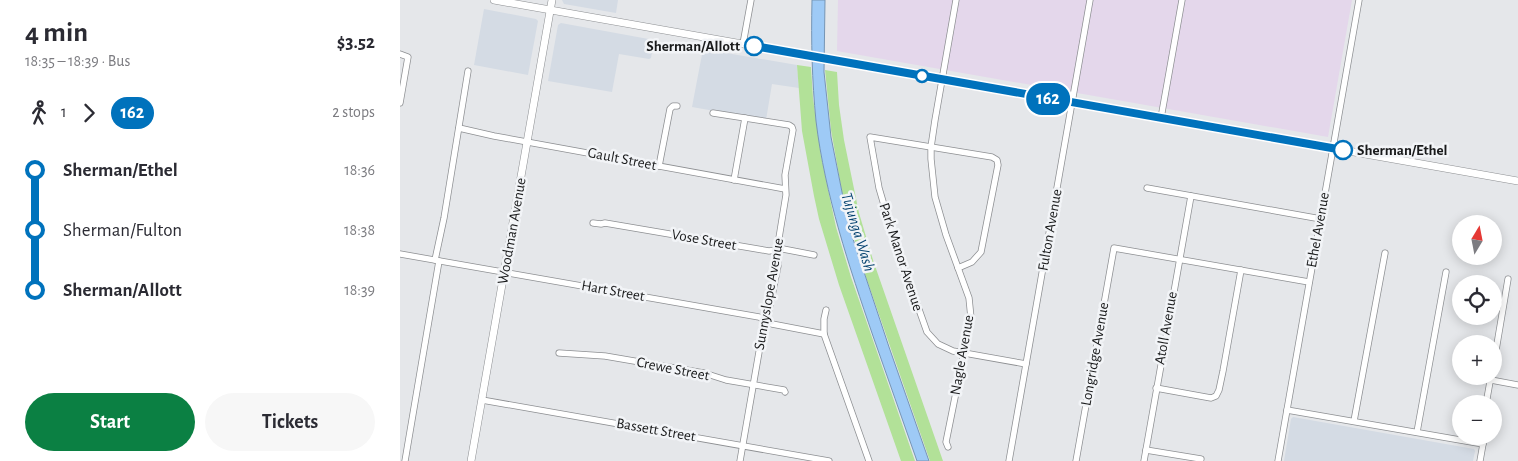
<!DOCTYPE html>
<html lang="en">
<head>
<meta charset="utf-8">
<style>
  :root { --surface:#fff; --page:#f7f7f7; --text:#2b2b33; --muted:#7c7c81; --accent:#0b8043 }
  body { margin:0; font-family:"Alegreya Sans",sans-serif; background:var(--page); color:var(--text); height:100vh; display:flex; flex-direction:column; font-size:19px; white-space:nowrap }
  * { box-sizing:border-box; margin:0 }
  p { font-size:16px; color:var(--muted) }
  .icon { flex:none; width:28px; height:28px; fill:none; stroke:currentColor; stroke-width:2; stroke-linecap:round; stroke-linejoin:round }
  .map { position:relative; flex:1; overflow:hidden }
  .drawer { display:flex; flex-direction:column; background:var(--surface); width:400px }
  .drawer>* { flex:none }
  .badge { padding:0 10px; border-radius:16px; font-size:18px; line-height:32px }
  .needle { width:32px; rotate:10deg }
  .buttons { position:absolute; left:1052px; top:215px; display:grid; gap:10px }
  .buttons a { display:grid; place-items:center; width:50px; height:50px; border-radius:50%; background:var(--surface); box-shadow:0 2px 12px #0003; font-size:25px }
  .map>.badge { position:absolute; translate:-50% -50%; box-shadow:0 0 0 2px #fff }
  .legs { display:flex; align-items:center; gap:8px; height:55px; padding:0 25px; font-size:16px }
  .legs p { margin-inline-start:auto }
  .head { display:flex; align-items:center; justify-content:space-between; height:85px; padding:0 25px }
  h1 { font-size:28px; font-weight:700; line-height:38px }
  .action { display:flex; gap:10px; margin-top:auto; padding:10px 25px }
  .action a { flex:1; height:58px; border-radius:30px; background:var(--accent); color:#fff; font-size:20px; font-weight:700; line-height:58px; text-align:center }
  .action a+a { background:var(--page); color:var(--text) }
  ul { padding:0 25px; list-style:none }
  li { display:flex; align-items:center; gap:18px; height:60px; font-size:19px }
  li i { display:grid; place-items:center; width:8px; height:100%; margin:0 6px; background:currentColor }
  li i::after { content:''; width:12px; height:12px; margin:-6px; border:4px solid; border-radius:50%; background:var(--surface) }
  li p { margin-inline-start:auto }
  li:first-child i { background:linear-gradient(#0000 50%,currentColor 0) }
  li:last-child i { background:linear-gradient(currentColor 50%,#0000 0) }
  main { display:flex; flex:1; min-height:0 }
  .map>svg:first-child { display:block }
  .built { fill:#d4dbe4 }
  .industrial { fill:#e4d7eb }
  .green { fill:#b2e198 }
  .water { fill:#9ecaf6; stroke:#7695b4 }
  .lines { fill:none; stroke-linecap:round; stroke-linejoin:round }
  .minor-casing { stroke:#8d8f92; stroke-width:7 }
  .major-casing { stroke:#8d8f92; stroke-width:8 }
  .minor { stroke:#fff; stroke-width:5.5 }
  .major { stroke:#fff; stroke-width:7 }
  .line-1-casing { stroke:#fff; stroke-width:11 }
  .line-1 { stroke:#0072bc; stroke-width:8 }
  .stop-1-dot { fill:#fff; stroke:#0072bc; stroke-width:2.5 }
  .labels { text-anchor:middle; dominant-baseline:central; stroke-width:5; stroke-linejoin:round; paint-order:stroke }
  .stop-label { font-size:15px; font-weight:bold; fill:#191a1b; stroke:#f2f4f7; text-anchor:end }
  .street-label { font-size:15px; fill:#191a1b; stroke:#f2f4f7 }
  .water-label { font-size:16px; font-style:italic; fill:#074471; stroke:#f2f4f7 }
</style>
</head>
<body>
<main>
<section class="drawer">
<div class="head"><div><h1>4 min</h1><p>18:35 – 18:39 · Bus</p></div><b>$3.52</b></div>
<div class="legs"><svg class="icon" aria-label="walk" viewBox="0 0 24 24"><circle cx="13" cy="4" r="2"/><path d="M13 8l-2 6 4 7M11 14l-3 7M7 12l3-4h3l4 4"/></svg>1<svg class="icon" aria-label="forward" viewBox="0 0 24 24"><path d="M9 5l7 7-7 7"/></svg><b class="badge" style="background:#0072bc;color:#fff">162</b><p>2 stops</p></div>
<ul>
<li><i style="color:#0072bc"></i><b>Sherman/Ethel</b><p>18:36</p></li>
<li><i style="color:#0072bc"></i><span>Sherman/Fulton</span><p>18:38</p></li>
<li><i style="color:#0072bc"></i><b>Sherman/Allott</b><p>18:39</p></li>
</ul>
<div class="action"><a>Start</a><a>Tickets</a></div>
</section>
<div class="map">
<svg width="1118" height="461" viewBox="0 0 1118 461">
  <rect width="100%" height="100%" fill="#e5e7ea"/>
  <g class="built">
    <path d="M162,0H218L216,13L164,4Z"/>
    <path d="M84,9L136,19L138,21L128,75L74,65Z"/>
    <path d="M161,23L254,40L251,58L249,59L219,54L212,92L148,81L158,25Z"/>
    <path d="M303,49L397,65L399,88L372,84L366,120L292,107Z"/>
    <path d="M893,417L1074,449L1075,451L1073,461H884L891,419Z"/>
  </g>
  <path class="industrial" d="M438,0H952L928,137L437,51Z"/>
  <g class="green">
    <path d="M397,65L411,67L413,98L421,156L436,227L451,277L515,461H501L439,285L419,219L414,196L402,131Z"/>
    <path d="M425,70L437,72L439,105L444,140L459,213L473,260L543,461H530L460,260L443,198L431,130Z"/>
  </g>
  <path class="water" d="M412,0H425L424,72L431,137L449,227L489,347L529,461H517C502,419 488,378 473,336C449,266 425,195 416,121C412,80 411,41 412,0Z"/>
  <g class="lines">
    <g class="minor-casing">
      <g id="minor">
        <path d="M343,44L351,0"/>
        <path d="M0,54L8,57L0,103"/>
        <path d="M313,113L389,125L392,127L393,130L385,175L386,195L378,244V266L369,311L363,329L340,461"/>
        <path d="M761,118L782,0"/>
        <path d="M59,128L94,136L385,189"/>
        <path d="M259,166L270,109L273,106H277"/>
        <path d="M334,180L345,118"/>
        <path d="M747,188L921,219"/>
        <path d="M193,223L201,224L205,223L369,251L383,249L414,255"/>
        <path d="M0,254L359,317L372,324L424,334"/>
        <path d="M35,260L44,218L68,71"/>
        <path d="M558,268L572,262L581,252L598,165L597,160L592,157L470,137L479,188L494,239L527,332L538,344L553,351L626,364"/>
        <path d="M426,310L424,319V334L469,461"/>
        <path d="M159,353L205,356L304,373L326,380L384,390L385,392"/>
        <path d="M1094,362L1108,279"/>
        <path d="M1091,380L1118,385"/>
        <path d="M756,388L811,398L816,396L819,390L823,371L841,270"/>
        <path d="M82,400L429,461"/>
        <path d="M1086,404L1091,376"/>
        <path d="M887,410L1083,444"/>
        <path d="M954,421L985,253"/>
        <path d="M1017,432L1046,272"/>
        <path d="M548,447L546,442L571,318L569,298L546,235L535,197L531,159V147L535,120L556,0"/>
        <path d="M746,450L801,459"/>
        <path d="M5,461L39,261"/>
        <path d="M609,461L690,0"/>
        <path d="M676,461L714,248L909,282"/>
        <path d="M744,461L791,196"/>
        <path d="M878,461L959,0"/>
        <path d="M1080,461L1083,444L1082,436"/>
      </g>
    </g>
    <g class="major-casing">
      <g id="major">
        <path d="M94,0L1118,181"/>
        <path d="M71,461L152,0"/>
      </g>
    </g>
    <use href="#minor" class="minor"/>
    <use href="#major" class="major"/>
  </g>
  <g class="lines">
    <g class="line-1-casing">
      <path id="line-1" d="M354,46L943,150"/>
    </g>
    <use href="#line-1" class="line-1"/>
  </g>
  <g class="stop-1-dot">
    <circle cx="354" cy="46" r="9"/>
    <circle cx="522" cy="76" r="6"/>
    <circle cx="943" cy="150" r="9"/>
  </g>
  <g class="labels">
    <g class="stop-label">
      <text x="340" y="46">Sherman/Allott</text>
      <text x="957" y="150" text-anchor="start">Sherman/Ethel</text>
    </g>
    <g class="street-label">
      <text transform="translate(222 159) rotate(11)">Gault Street</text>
      <text transform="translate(650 230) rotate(-80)">Fulton Avenue</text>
      <text transform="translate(918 230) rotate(-80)">Ethel Avenue</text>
      <text transform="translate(112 231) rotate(-80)">Woodman Avenue</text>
      <text transform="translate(304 240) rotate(10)">Vose Street</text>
      <text transform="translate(501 257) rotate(72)">Park Manor Avenue</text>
      <text transform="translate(213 291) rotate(10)">Hart Street</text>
      <text transform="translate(369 294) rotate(-80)">Sunnyslope Avenue</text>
      <text transform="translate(766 328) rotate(-80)">Atoll Avenue</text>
      <text transform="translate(695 354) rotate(-80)">Longridge Avenue</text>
      <text transform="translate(562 355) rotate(-80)">Nagle Avenue</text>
      <text transform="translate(273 369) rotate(11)">Crewe Street</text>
      <text transform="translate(256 430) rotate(10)">Bassett Street</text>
    </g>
    <g class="water-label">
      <text transform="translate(458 232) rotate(73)">Tujunga Wash</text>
    </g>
  </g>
</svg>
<div class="buttons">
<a><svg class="needle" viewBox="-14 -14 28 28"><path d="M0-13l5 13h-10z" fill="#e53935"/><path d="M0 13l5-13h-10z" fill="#7c7c81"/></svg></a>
<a><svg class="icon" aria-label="locate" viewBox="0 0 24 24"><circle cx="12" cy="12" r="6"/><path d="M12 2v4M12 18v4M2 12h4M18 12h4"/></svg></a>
<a>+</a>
<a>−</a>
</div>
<b class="badge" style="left:648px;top:99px;background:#0072bc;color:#fff">162</b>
</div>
</main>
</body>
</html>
